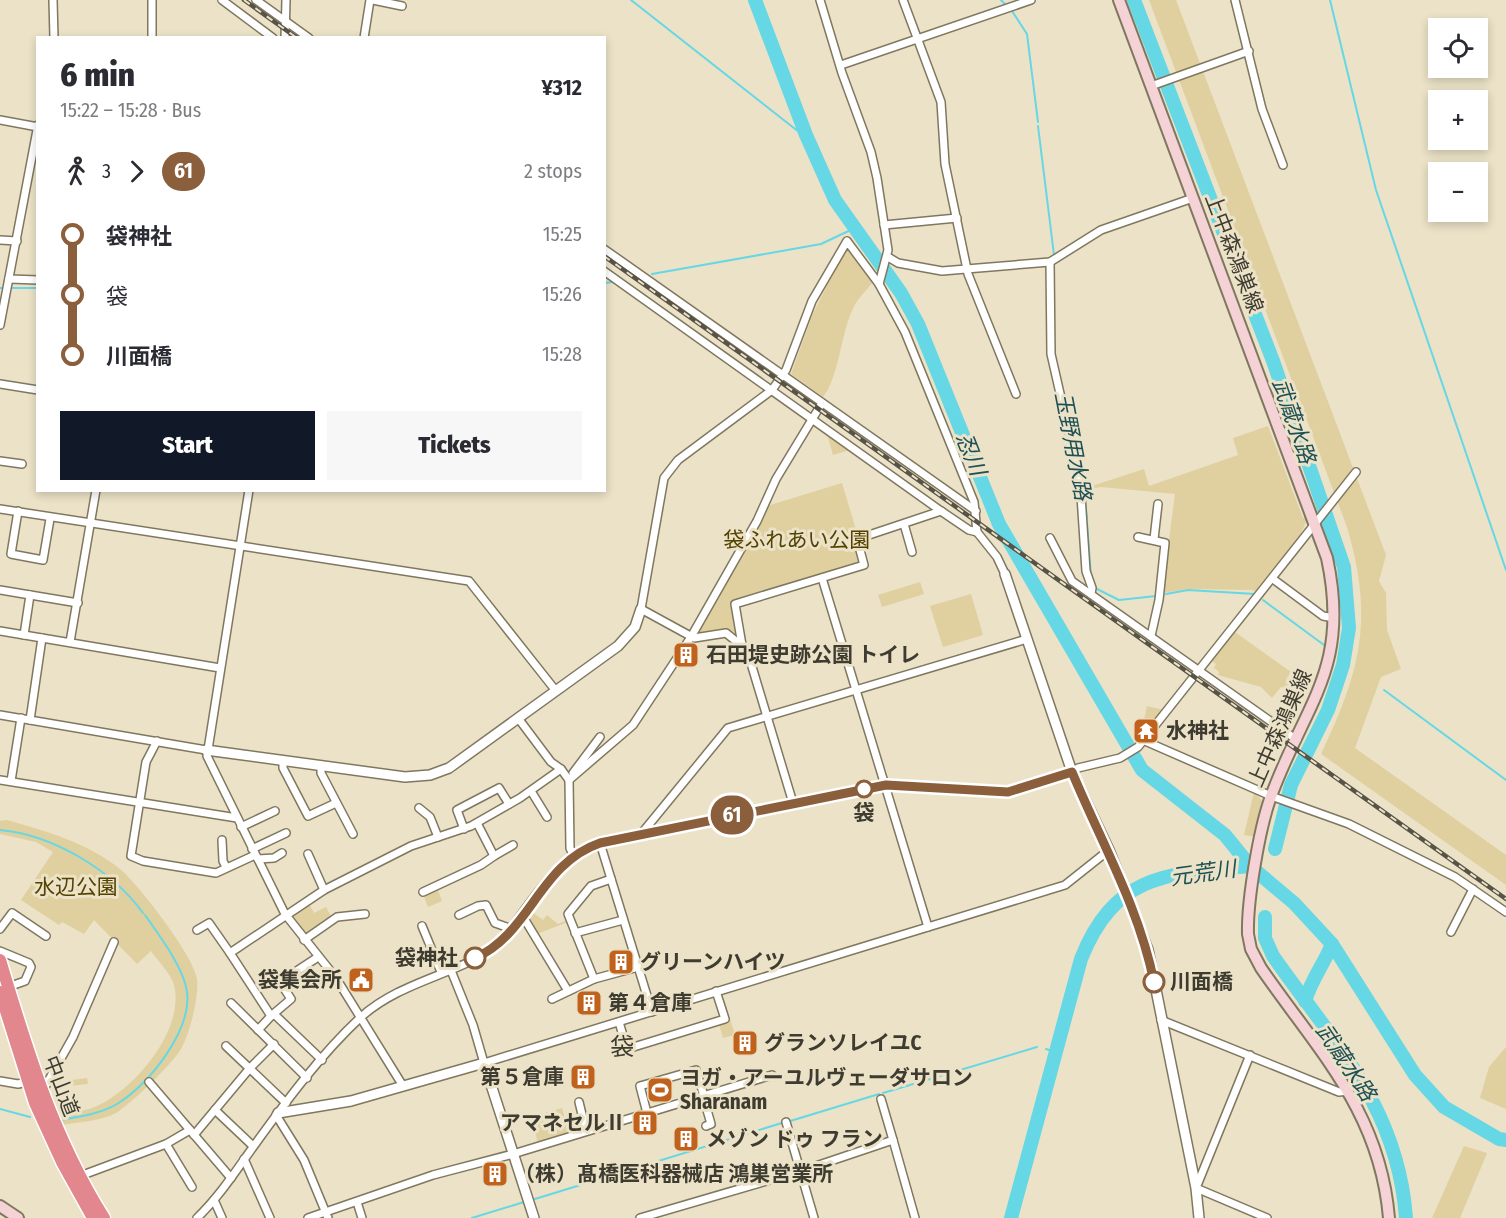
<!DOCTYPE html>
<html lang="en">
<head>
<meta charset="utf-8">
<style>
  :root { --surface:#fff; --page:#f7f7f7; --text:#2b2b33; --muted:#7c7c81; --accent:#111827 }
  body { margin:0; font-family:"Fira Sans Condensed","Noto Sans JP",sans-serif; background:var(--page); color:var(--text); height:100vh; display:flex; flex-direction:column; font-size:22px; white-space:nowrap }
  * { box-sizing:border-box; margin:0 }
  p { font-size:20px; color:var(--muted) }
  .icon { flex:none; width:33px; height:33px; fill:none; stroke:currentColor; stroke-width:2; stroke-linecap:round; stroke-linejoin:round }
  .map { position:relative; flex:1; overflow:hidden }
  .side { position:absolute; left:36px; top:36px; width:570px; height:456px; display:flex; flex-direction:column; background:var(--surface); border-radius:0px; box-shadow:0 3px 9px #0003 }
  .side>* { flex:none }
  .badge { padding:0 12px; border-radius:20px; font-size:21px; line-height:39px }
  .controls { position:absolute; left:1428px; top:18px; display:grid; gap:12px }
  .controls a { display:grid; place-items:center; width:60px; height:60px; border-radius:0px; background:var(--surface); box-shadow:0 3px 9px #0003; font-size:30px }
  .map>.badge { position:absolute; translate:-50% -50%; box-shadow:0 0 0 3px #fff }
  .legs { display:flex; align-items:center; gap:9px; height:66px; padding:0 24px; font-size:20px }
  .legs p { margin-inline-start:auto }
  .summary { display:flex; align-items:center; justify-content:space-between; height:102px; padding:0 24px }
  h1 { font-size:33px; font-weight:800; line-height:45px }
  .cta { display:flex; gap:12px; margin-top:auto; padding:12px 24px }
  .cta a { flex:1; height:69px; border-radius:0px; background:var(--accent); color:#fff; font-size:24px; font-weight:800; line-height:69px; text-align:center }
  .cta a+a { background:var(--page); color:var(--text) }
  ul { padding:0 24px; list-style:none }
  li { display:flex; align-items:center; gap:21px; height:60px; font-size:22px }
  li i { display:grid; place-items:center; width:9px; height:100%; margin:0 8px; background:currentColor }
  li i::after { content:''; width:15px; height:15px; margin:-8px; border:4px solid; border-radius:50%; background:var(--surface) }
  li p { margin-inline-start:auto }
  li:first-child i { background:linear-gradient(#0000 50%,currentColor 0) }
  li:last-child i { background:linear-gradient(currentColor 50%,#0000 0) }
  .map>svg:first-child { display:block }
  .green { fill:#e0d09f }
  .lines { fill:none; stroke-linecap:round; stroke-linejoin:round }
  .stream { stroke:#66d7e4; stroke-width:2 }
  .river { stroke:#66d7e4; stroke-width:14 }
  .minor-casing { stroke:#7f775f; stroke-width:10 }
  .tertiary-casing { stroke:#7f775f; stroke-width:12 }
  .secondary-casing { stroke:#7f775f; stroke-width:14 }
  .trunk-casing { stroke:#fff; stroke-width:15 }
  .minor { stroke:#fff; stroke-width:7 }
  .tertiary { stroke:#fff; stroke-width:9 }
  .secondary { stroke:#f4d2d5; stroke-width:10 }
  .trunk { stroke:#e2878e; stroke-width:12 }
  .rail-casing { stroke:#575346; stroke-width:4.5 }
  .rail { stroke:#ebe2c7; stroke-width:2; stroke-dasharray:7; stroke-linecap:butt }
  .line-1-casing { stroke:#fff; stroke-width:14 }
  .line-1 { stroke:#8b5e3c; stroke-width:9 }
  .stop-1-dot { fill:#fff; stroke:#8b5e3c; stroke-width:3 }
  .labels { text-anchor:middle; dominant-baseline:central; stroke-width:6; stroke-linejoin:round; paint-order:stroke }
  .street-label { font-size:21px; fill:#3e3b30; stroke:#ebe2c7 }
  .park-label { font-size:21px; fill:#534200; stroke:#ebe2c7 }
  .poi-label { font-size:21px; font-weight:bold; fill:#3e3b30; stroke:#ebe2c7; text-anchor:start }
  .stop-label { font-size:21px; font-weight:bold; fill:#3e3b30; stroke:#ebe2c7 }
  .water-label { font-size:22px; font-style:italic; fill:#1e5055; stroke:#ebe2c7 }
  .quarter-label { font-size:24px; fill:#3e3b30; stroke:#ebe2c7 }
</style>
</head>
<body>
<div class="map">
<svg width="1506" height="1218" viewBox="0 0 1506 1218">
  <rect width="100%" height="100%" fill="#ebe2c7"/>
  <g class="green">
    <path d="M1149,0H1176L1386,555L1379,581L1386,593L1387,630L1401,669L1381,677L1355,748L1506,855V885L1321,754C1361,670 1374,619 1347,527Z"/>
    <path d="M847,245L873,282C865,292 855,301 851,313C841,336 838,379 823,397L791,374L812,316Z"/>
    <path d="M1268,426L1303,518L1308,517L1296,545L1258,593L1252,590L1189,589L1162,593L1175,494L1101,487L1089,489V487L1144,469L1149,486L1238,455L1233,438Z"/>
    <path d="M827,434L850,450L833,455Z"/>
    <path d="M842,483L857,533L853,535L861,561L860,564L731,602L740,633L738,636L729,629L694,634L767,506Z"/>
    <path d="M920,582L924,594L882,607L878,595Z"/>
    <path d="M971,594L983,635L943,647L930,606Z"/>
    <path d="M1235,632L1291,672L1286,679L1290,683L1287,688L1281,687L1272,698L1261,687L1218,675L1219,672L1214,668L1216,664L1212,661Z"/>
    <path d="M1147,706L1164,710L1148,731L1142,730Z"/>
    <path d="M1254,792L1264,803L1257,837L1244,835Z"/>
    <path d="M7,820C46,831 88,843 120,869C137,883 193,954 197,979C199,997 190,1033 181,1049C172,1064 131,1104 116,1113C102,1121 78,1122 62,1125L57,1115C73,1113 87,1111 101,1104C138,1085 185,1028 174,985C171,974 158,961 151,951L137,964L94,920L84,934L62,922L59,925L21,900L53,852L36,842L0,834V821Z"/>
    <path d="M437,888L442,901L428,907L423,894Z"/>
    <path d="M309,904L314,913L326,907L332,918L304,935L290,916Z"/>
    <path d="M532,912L543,920L547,915L558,924L567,920L568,922L537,934L527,914L530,915Z"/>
    <path d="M724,999L735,1035L723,1038L719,1024L728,1021L722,1000Z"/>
    <path d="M1506,1047V1109L1480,1098L1489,1067Z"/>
    <path d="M87,1078L88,1084L49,1088L50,1083Z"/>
    <path d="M562,1108L569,1134L538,1143L531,1117Z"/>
    <path d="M1464,1146L1487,1153L1460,1218H1432Z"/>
  </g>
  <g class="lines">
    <g class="stream">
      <path d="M631,0L799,132L806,135"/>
      <path d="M1001,0L1005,4"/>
      <path d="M1330,0L1376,190L1506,570"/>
      <path d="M1012,11L1027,34L1038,122"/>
      <path d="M1038,126L1054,255"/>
      <path d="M1053,266L1054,275"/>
      <path d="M652,274L821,244L855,228"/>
      <path d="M604,283L613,282"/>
      <path d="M0,288H38"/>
      <path d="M1084,487L1087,519"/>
      <path d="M1087,522L1091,576"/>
      <path d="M1097,589L1119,600L1156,596"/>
      <path d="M1166,594L1188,590L1255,594"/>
      <path d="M1263,600L1324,645"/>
      <path d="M1384,690L1506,780"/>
      <path d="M0,830C53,835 112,870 143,913"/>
      <path d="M1046,1049L1055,1052"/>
      <path d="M883,1093L1037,1047"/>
      <path d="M0,1109L30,1117"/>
      <path d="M60,1120C79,1117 100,1114 117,1104C149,1085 192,1030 187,992C184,968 159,935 145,915"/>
      <path d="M787,1122L879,1094"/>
      <path d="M535,1199L785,1122"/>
      <path d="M472,1218L524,1202"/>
    </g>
    <g class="river">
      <path d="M755,0L806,135L835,200L901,293L918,324L999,524L1142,770L1225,835L1250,866L1294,903L1332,944L1415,1075L1444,1107L1499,1139L1506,1140"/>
      <path d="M1134,0L1273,361L1344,567L1349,628L1343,665L1328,710L1291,785L1275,849"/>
      <path d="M1265,917V938L1273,956C1334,1043 1398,1107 1406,1218"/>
      <path d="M1305,1001C1311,980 1324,964 1332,944"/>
      <path d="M1011,1218L1081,959C1115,873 1169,873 1250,866"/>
    </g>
    <g class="minor-casing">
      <g id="minor">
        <path d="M53,0L54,38"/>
        <path d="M222,0L273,38"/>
        <path d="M256,0L309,38"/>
        <path d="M373,0L402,6"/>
        <path d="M820,0L842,73L871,152L877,178L888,250L879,284"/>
        <path d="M903,0L941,102L945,164L968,274L1016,394"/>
        <path d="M1235,0L1262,109L1283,165"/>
        <path d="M152,38V0"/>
        <path d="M285,38L286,0"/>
        <path d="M364,38L370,0"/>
        <path d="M841,65L1031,0"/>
        <path d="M1151,86L1249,51"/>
        <path d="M0,120L38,127"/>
        <path d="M884,225L957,218"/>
        <path d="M0,240L17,241"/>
        <path d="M604,249L976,511"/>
        <path d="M888,257L898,263L942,271L1050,262L1101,230L1193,198"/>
        <path d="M1050,262L1051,354L1080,481L1086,571L1092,588L1091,594"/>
        <path d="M604,271L941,511L969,530L977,532"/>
        <path d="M9,279L38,280"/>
        <path d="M0,325L38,125"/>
        <path d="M0,384L38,390"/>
        <path d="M0,461L22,464"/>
        <path d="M249,490L207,756L285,914L336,978L403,1086"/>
        <path d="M0,509L469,581L556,691"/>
        <path d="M18,511L11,554L43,560L50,519"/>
        <path d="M904,524L912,552"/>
        <path d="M1138,537L1165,543L1159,600L1151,636"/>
        <path d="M1050,538L1072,581L1297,740"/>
        <path d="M1154,539L1158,504"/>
        <path d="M822,578L928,927"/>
        <path d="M1273,579L1323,616L1334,618"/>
        <path d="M0,590L78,603"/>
        <path d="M0,631L220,668"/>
        <path d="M24,635L30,595"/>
        <path d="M70,642L96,490"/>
        <path d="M742,645L735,604L864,565L857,539L941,511"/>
        <path d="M0,715L206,750"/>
        <path d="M518,718L551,762L561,769L569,780L570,848L573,855"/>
        <path d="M30,720L42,638"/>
        <path d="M157,741L146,762L131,856L143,861L216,873L255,855"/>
        <path d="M1145,741L1271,796L1349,824L1455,877L1506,912"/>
        <path d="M283,760V768L308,816L336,803"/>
        <path d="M321,765V773L353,834"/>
        <path d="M573,773L600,737"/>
        <path d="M0,780L237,818"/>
        <path d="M569,780L633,725L691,637L757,521L776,479L822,403"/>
        <path d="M11,781L21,718"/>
        <path d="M531,791L547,817"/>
        <path d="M793,803L747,650L726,633L694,638L641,609L664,478L678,460L772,390L786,370L812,301L847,241L879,284L905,332L974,502L977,532L997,557L1005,574"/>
        <path d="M419,808L430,817L438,837"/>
        <path d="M241,827L275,811"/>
        <path d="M464,829L457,810L499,788L509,804"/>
        <path d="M642,833L728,728L1027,639"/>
        <path d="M222,840L223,861L226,867"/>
        <path d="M600,843L652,1012"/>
        <path d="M252,849L286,833"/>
        <path d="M308,854L324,890"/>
        <path d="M494,856L513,845"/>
        <path d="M258,859L274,858L282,853"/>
        <path d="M423,892L481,865L494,856L477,823"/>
        <path d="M459,915L478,906L486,905L495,923L512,929"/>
        <path d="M522,915L568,991"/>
        <path d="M422,926L441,972"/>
        <path d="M0,929L12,913L46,936"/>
        <path d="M197,930L209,923L230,953"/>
        <path d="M1451,932L1473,889"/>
        <path d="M575,933L623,920"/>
        <path d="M304,940L337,917L365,914"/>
        <path d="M0,951L29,963L31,967L25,981L8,987"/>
        <path d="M450,968L473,1025L484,1063L1065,885L1109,850"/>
        <path d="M594,979L568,914L591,886L611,879"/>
        <path d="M552,999L594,979L638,967"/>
        <path d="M231,1003L307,1078"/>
        <path d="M275,1015L322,1060"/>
        <path d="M271,1016L291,999L280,982L318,957"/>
        <path d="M1161,1020L1339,1092L1349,1091"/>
        <path d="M619,1022L627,1049L725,1019L716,991"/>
        <path d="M258,1030L271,1016L230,953L324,890L411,846L471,826L520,798L561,769"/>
        <path d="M226,1046L286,1103"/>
        <path d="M1250,1055L1196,1188L1267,1218"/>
        <path d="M0,1081L18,1084L27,1082"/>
        <path d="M149,1082L231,1178"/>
        <path d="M41,1089L46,1085L73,1037L114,942"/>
        <path d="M703,1096L711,1124L706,1126"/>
        <path d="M881,1099L893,1140"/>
        <path d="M579,1102L586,1131"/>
        <path d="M215,1110L253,1146"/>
        <path d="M647,1113L640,1086L696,1070L704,1096"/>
        <path d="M276,1115L304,1160L328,1218"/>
        <path d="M786,1122L814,1218"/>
        <path d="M194,1135L250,1068L274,1044"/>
        <path d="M166,1144L192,1187"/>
        <path d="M244,1159L270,1218"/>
        <path d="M80,1176L166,1144L190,1130"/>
        <path d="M214,1200L222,1218"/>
        <path d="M357,1202L362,1218"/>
        <path d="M197,1218C220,1196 237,1169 256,1143C287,1100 322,1053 361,1017C402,980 459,975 501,943C532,901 555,856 608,840L886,785L1008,792L1067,774L1078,768L1120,758L1138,747L1356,472"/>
        <path d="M308,1218L433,1175L513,1154L772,1075"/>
        <path d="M640,1218L801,1171L893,1140L915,1218"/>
      </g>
    </g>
    <g class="tertiary-casing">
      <g id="tertiary">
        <path d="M1005,574L1072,772L1109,850L1148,950L1196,1188L1199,1218"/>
        <path d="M206,750L405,777L430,775L449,768L618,646L635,627L641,609"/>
        <path d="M278,1113L351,1101L484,1063L534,1218"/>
      </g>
    </g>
    <g class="secondary-casing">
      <g id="secondary">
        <path d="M1119,0L1327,558C1351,670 1304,704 1270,799C1259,831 1247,901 1248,934L1251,949L1261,968C1319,1052 1380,1111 1389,1218"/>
        <path d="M0,1206L18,1218"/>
      </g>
    </g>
    <g class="trunk-casing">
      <g id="trunk">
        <path d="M0,960C27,1050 53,1137 104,1218"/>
        <path d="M0,992L35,1103L62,1162L93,1218"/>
      </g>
    </g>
    <use href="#minor" class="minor"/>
    <use href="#tertiary" class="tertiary"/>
    <use href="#secondary" class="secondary"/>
    <use href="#trunk" class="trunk"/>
    <g class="rail-casing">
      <g id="rail">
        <path d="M244,0L297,38"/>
        <path d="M604,256L1506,899"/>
      </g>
    </g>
    <use href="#rail" class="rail"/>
  </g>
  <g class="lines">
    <g class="line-1-casing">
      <path id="line-1" d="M475,958C530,934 539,864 600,843L886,785L1008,792L1072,772C1101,842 1139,907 1154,982"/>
    </g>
    <use href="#line-1" class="line-1"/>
  </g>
  <defs>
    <g id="building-square" transform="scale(1.35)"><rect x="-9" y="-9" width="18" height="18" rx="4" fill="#c1621c" stroke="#ebe2c7"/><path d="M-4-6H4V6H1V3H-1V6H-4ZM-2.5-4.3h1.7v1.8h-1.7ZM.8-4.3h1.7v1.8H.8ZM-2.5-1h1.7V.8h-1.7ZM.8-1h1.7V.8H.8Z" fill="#fff"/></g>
    <g id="temple-square" transform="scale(1.35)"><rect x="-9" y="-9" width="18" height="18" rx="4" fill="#c1621c" stroke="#ebe2c7"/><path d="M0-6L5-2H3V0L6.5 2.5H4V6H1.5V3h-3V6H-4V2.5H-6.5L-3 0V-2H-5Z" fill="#fff"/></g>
    <g id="civic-square" transform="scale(1.35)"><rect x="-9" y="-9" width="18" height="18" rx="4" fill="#c1621c" stroke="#ebe2c7"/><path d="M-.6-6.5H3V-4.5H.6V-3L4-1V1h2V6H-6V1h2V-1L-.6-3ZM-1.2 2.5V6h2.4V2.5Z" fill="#fff"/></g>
    <g id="stadium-square" transform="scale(1.35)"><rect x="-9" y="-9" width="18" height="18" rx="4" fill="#c1621c" stroke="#ebe2c7"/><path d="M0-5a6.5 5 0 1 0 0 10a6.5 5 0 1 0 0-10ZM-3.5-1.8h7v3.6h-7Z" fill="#fff"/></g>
  </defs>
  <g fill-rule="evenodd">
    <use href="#building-square" x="686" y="655"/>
    <use href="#temple-square" x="1146" y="731"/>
    <use href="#building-square" x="621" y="962"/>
    <use href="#civic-square" x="361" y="980"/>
    <use href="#building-square" x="589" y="1003"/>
    <use href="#building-square" x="745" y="1043"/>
    <use href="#building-square" x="583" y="1077"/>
    <use href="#stadium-square" x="660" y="1090"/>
    <use href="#building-square" x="645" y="1123"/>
    <use href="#building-square" x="686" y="1139"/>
    <use href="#building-square" x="495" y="1174"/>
  </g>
  <g class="stop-1-dot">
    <circle cx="864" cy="789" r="8"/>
    <circle cx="475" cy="958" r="10"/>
    <circle cx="1154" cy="982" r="10"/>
  </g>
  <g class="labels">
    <g class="street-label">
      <text transform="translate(1234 253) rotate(69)">上中森鴻巣線</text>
      <text transform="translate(1280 728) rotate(-66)">上中森鴻巣線</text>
      <text transform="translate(61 1086) rotate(69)">中山道</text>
    </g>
    <g class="park-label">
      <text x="797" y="540">袋ふれあい公園</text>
      <text x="76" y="887">水辺公園</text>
    </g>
    <g class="poi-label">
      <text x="706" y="655">石田堤史跡公園 トイレ</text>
      <text x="1166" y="731">水神社</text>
      <text x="640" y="962">グリーンハイツ</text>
      <text x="342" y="980" text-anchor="end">袋集会所</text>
      <text x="608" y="1003">第４倉庫</text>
      <text x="764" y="1043">グランソレイユC</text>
      <text x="564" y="1077" text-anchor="end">第５倉庫</text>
      <text x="680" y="1078">ヨガ・アーユルヴェーダサロン<tspan x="680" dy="24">Sharanam</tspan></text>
      <text x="626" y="1123" text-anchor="end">アマネセルⅡ</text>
      <text x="706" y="1139">メゾン ドゥ フラン</text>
      <text x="514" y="1174">（株）髙橋医科器械店 鴻巣営業所</text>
    </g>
    <g class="stop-label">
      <text x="864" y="813">袋</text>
      <text x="458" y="958" text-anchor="end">袋神社</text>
      <text x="1170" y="982" text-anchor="start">川面橋</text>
    </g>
    <g class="water-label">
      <text transform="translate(1294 421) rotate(71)">武蔵水路</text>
      <text transform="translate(1073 446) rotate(79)">玉野用水路</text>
      <text transform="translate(971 454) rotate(68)">忍川</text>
      <text transform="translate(1203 873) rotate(-8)">元荒川</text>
      <text transform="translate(1346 1062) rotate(56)">武蔵水路</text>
    </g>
    <g class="quarter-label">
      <text x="622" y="1047">袋</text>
    </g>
  </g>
</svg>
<div class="controls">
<a><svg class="icon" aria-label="locate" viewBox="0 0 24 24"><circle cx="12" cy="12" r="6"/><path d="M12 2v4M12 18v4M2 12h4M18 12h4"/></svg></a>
<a>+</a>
<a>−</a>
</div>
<b class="badge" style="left:732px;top:815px;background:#8b5e3c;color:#fff">61</b>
<section class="side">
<div class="summary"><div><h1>6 min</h1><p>15:22 – 15:28 · Bus</p></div><b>¥312</b></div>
<div class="legs"><svg class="icon" aria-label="walk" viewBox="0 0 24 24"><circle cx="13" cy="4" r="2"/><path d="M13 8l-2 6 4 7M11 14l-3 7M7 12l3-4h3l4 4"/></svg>3<svg class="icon" aria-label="forward" viewBox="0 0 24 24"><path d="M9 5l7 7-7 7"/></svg><b class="badge" style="background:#8b5e3c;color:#fff">61</b><p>2 stops</p></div>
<ul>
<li><i style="color:#8b5e3c"></i><b>袋神社</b><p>15:25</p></li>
<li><i style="color:#8b5e3c"></i><span>袋</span><p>15:26</p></li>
<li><i style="color:#8b5e3c"></i><b>川面橋</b><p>15:28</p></li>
</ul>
<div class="cta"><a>Start</a><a>Tickets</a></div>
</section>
</div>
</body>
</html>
